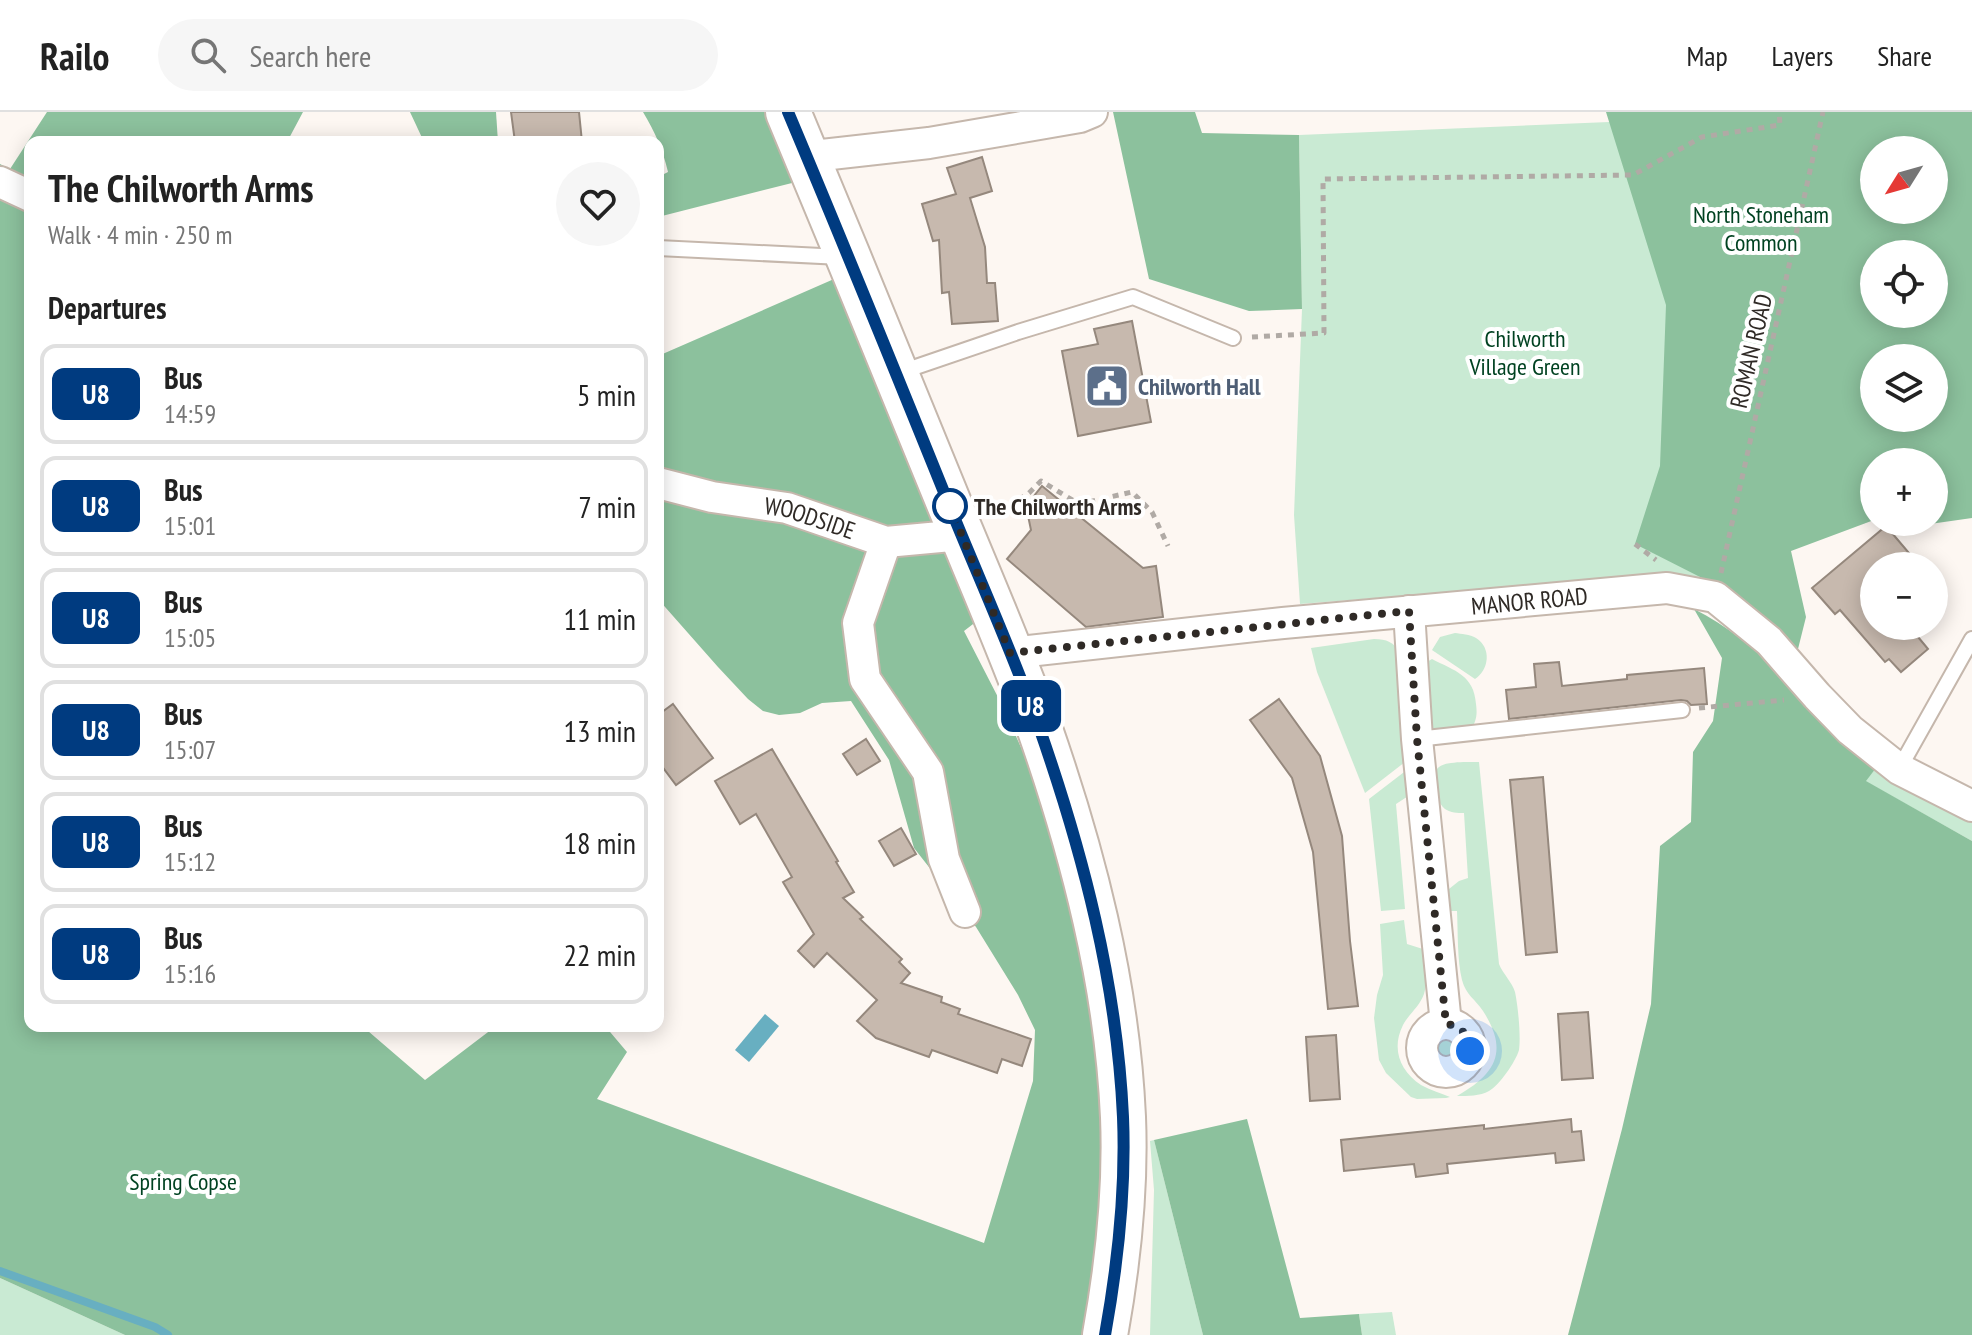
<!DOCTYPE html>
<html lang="en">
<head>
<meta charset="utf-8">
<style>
  :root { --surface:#fff; --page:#f6f6f6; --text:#222; --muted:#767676; --line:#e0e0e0 }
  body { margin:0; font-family:"PT Sans Narrow",sans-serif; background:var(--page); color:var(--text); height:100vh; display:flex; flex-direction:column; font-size:30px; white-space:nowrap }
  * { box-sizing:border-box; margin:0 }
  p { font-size:26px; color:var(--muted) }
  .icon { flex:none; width:44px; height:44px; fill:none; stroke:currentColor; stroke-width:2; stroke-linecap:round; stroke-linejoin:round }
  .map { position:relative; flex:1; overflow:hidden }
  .details { position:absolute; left:24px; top:24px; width:640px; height:896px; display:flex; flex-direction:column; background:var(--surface); border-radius:16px; box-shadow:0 4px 20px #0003 }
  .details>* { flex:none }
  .badge { padding:0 16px; border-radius:12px; font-size:28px; line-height:52px }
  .needle { width:52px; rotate:233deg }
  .buttons { position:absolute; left:1860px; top:24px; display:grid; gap:16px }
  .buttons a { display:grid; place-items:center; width:88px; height:88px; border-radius:50%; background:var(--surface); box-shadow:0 4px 20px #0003; font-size:40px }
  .you { position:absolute; width:40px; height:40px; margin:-20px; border:6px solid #fff; border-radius:50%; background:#1a73e8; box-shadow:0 0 0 12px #1a73e833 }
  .map>.badge { position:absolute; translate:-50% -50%; box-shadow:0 0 0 4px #fff }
  h2 { padding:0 24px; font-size:30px; line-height:72px }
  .round { display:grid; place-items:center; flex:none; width:84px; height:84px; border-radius:42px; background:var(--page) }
  .headline { display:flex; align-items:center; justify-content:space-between; height:136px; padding:0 24px }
  h1 { font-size:38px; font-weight:600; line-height:60px }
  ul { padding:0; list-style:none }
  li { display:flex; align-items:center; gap:24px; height:100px; margin:0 16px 12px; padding:0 8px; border:4px solid var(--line); border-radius:16px }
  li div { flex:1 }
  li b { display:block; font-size:30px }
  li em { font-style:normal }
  li .badge { min-width:88px; font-weight:700; text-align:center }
  header { display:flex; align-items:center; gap:48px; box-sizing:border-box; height:112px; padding:0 40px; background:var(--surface); border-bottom:2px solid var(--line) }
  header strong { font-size:38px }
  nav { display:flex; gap:44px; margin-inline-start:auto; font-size:28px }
  .search { width:560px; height:72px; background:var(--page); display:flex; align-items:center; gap:20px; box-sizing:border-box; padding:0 28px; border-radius:44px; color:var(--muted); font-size:30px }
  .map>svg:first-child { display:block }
  .green { fill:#c9ead3 }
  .forest { fill:#8cc19d; fill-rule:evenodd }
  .water { fill:#68afc1 }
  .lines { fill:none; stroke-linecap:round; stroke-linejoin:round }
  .stream { stroke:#68afc1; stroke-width:8 }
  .building { fill:#c7b9ae; stroke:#95887d; stroke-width:2 }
  .service-casing { stroke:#c5b7ac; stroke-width:18 }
  .minor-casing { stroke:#c5b7ac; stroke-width:34 }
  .primary-casing { stroke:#c5b7ac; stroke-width:48 }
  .path { stroke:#b0aaa5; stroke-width:5; stroke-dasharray:6 6; stroke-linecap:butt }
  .service { stroke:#fff; stroke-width:14 }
  .minor { stroke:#fff; stroke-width:30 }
  .primary { stroke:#fff; stroke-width:44 }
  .line-casing { stroke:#fff; stroke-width:18 }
  .line { stroke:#003b80; stroke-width:12 }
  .walk { stroke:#2f2a26; stroke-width:8; stroke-dasharray:0 14.4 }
  .stop-dot { fill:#fff; stroke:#003b80; stroke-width:4 }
  .labels { text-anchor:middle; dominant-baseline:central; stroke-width:8; stroke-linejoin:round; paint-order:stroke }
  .park-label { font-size:24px; fill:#004221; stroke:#fff }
  .street-label { font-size:24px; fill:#2f2a26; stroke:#fff }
  .service-label { font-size:24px; font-weight:bold; fill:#4e5e75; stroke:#fff; text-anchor:start }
  .stop-label { font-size:24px; font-weight:bold; fill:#2f2a26; stroke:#fff; text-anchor:start }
</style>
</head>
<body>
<header>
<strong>Railo</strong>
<div class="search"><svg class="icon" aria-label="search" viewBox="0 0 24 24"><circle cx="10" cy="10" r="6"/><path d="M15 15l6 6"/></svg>Search here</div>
<nav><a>Map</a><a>Layers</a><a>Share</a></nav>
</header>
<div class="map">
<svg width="1972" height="1223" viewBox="0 0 1972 1223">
  <rect width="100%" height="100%" fill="#fdf7f2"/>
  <g class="green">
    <path d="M1778,0L1704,466L1675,462L1300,492L1294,403L1302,197L1299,23L1609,10Z"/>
    <path d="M1455,521C1461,522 1470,522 1476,526C1492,536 1489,558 1475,567L1432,538L1440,525Z"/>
    <path d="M1374,527C1387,527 1393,530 1401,541L1414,643L1365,681L1317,560L1311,536Z"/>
    <path d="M1432,547C1455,559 1474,563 1476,592C1477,600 1477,605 1474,612L1465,616L1434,619L1429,611L1427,550Z"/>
    <path d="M1479,650L1499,852C1503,862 1512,870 1515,880C1518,894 1521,924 1519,938C1516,949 1499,974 1489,979C1480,984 1468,984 1457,984C1496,962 1509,939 1483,899C1475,887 1466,883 1462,868C1457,848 1458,820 1457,799H1447L1449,777L1459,769L1468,766L1464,701C1457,701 1451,701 1445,697C1435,689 1428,664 1439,655C1446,649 1469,650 1479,650Z"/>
    <path d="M1412,654L1419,677L1396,692L1405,797L1381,799L1369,687Z"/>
    <path d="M1876,656L1972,704V729L1865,669Z"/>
    <path d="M1404,808L1407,832L1426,838C1427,852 1428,869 1424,882C1420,894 1408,903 1403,913C1391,937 1400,959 1421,973C1430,978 1441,981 1450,985L1446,986L1417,987L1411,985L1386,961L1379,948L1374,906L1377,883L1383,863L1380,812Z"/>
    <circle cx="1446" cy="936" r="15"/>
    <path d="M1154,1028L1203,1223H1150L1154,1078L1150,1029Z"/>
    <path d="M0,1166L125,1223H0Z"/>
    <path d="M1392,1200L1396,1223H1362L1359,1202Z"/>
  </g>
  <g class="forest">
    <path d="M47,0H303L287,30H30V914H366L368,919L425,968L496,914H605L627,940L597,987L984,1131L1033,969L1035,918L1018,883L976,815L914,736L889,648L851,589L822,591L800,601L779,603L763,599L748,587L718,555L658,487V244L834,167L977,509L964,519L1002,593L1040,678L1086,862L1099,955L1105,1039L1087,1223H125L0,1166V52L10,57Z"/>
    <path d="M410,0H496L498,30H424Z"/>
    <path d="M643,0H771L796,70L658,105V65L668,60C663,38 655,20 643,0Z"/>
    <path d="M1113,0H1195L1202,21L1299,23L1302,197L1249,199L1149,167Z"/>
    <path d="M1606,0H1972V406L1916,414L1912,410H1934V350H1874V408L1791,439L1806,505L1797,541L1702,466L1635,432L1660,354L1666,193ZM1874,38H1934V98H1874ZM1874,142H1934V202H1874ZM1874,246H1934V306H1874Z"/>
    <path d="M1694,497C1736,518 1768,549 1801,581C1826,606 1851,631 1876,656L1866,669L1972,729V1223H1568L1622,1017L1651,892L1660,734L1691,710L1693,640L1713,609L1722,546Z"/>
    <path d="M1247,1007L1300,1206L1359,1202L1362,1223H1203L1154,1028Z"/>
  </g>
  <path class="water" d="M765,902L779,914L749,950L735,938Z"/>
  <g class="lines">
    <path class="stream" d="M0,1159L155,1215L168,1223"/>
  </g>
  <g class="building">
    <path d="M511,0H579L582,30H515Z"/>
    <path d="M982,45L992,79L970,86L985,135L987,171H995L998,209L952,212L949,180L942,181L939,128L933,129L922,92L956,82L947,56Z"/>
    <path d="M1132,209L1151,310L1078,324L1062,239L1098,232L1094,217Z"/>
    <path d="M1042,374L1143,456L1156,454L1163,505L1086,515L1007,447L1031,418L1026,394Z"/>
    <path d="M1886,414L1920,454H1874V514H1909L1928,537L1901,560L1889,547L1885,550L1840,498L1835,502L1812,476Z"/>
    <path d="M1559,550L1562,574L1627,567V563L1704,556L1707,592L1691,593L1687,589L1681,588L1509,607L1506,578L1536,575L1534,552Z"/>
    <path d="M1279,587L1320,644L1342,724L1350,829L1358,894L1328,897L1313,740L1292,666L1250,608Z"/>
    <path d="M673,592L713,646L676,673L658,649V603Z"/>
    <path d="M866,627L880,649L857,663L843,642Z"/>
    <path d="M772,637L838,749L836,750L854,780L843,786L863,805L860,807L902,847L899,850L910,861L901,871L942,885L941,890L960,897L958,902L1031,927L1022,954L1002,947L997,961L932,938L929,945L876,926L857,909L877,888L827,841L814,855L798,839L814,822L783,770L792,765L756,702L740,712L715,669Z"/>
    <path d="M1543,665L1557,840L1526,843L1510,668Z"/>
    <path d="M901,716L916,742L894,754L879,729Z"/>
    <path d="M1588,900L1593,966L1562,968L1558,902Z"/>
    <path d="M1336,923L1340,987L1310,989L1306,925Z"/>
    <path d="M1571,1007L1572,1020L1581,1019L1584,1048L1556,1051L1555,1041L1447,1052L1448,1061L1416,1065L1414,1052L1344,1059L1341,1028L1484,1013V1017Z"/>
  </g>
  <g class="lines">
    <g class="service-casing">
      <g id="service">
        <path d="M658,136L841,145"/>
        <path d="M901,260L1018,220L1133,185L1233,226"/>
        <path d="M1417,627L1682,598"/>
        <path d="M1899,657L1972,527"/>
      </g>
    </g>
    <g class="minor-casing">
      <g id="minor">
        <path d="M805,40L822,43L929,31L1080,5L1092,0"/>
        <path d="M0,70L30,84"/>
        <path id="s1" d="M658,371L712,385L787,396L886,430L962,423"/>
        <path d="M886,430L858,511L865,567L928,660L944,747L965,800"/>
        <path d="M1409,499L1417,627L1446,912"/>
        <path id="s2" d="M1010,541L1283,511L1667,476L1715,485L1769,529L1817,584L1850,618L1899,657L1972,694"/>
        <circle cx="1446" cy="936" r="24"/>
      </g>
    </g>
    <g class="primary-casing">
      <path id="primary" d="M788,0C843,131 896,262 950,394C980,467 1012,540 1039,615C1083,741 1117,872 1123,1005C1126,1078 1118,1151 1105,1223"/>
    </g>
    <g class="path">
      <path d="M1252,225L1324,221L1323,67L1633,63L1702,25L1780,13L1779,0"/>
      <path d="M999,401L1029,381L1041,369L1079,392L1132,380L1152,400L1168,434"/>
      <path d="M1635,432L1656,448"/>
      <path d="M1721,461L1823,0"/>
      <path d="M1699,596L1784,588"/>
    </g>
    <use href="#service" class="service"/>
    <use href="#minor" class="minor"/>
    <use href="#primary" class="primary"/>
  </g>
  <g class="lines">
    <g class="line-casing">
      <path id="line" d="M788,0C844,133 898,266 952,400C981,471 1013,542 1039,615C1083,741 1117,871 1123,1005C1126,1078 1118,1151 1105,1223"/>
    </g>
    <use href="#line" class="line"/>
    <path class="walk" d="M950,394L1010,541L1409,499L1417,627L1446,912C1462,914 1469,924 1470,939"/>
  </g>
  <defs>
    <g id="civic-square" transform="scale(2.3)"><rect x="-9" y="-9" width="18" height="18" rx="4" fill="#5c6f8a" stroke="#fff"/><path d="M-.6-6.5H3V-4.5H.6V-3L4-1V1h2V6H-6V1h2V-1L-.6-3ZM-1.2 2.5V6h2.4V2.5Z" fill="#fff"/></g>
  </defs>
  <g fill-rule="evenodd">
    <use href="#civic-square" x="1107" y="274"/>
  </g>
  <circle class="stop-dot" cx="950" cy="394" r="16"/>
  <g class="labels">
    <g class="park-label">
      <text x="1761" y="102">North Stoneham<tspan x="1761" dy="28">Common</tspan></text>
      <text x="1525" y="226">Chilworth<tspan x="1525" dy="28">Village Green</tspan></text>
      <text x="183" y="1069">Spring Copse</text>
    </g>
    <g class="street-label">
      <text transform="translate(1751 239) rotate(-77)">ROMAN ROAD</text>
      <text stroke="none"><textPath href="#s1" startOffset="156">WOODSIDE</textPath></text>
      <text stroke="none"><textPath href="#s2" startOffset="522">MANOR ROAD</textPath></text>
    </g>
    <g class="service-label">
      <text x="1138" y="274">Chilworth Hall</text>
    </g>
    <g class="stop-label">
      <text x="974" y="394">The Chilworth Arms</text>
    </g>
  </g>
</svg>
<div class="buttons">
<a><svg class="needle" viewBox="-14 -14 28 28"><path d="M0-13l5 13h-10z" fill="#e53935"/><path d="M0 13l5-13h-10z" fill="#767676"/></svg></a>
<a><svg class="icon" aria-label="locate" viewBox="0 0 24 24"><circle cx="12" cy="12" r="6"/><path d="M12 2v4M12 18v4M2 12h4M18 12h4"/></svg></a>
<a><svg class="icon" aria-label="layers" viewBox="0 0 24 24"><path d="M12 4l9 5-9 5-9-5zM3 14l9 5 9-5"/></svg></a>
<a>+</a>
<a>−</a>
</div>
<div class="you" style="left:1470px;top:939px"></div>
<b class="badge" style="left:1031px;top:594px;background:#003b80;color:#fff">U8</b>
<section class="details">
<div class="headline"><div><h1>The Chilworth Arms</h1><p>Walk · 4 min · 250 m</p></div><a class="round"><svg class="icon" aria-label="heart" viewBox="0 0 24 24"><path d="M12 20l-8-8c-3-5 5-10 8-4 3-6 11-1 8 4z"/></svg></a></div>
<h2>Departures</h2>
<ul>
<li><span class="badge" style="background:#003b80;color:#fff">U8</span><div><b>Bus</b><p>14:59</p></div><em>5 min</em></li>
<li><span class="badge" style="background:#003b80;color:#fff">U8</span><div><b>Bus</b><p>15:01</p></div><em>7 min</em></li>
<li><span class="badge" style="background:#003b80;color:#fff">U8</span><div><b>Bus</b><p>15:05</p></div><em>11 min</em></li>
<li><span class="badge" style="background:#003b80;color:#fff">U8</span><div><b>Bus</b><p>15:07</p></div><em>13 min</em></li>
<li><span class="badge" style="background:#003b80;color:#fff">U8</span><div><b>Bus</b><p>15:12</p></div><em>18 min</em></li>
<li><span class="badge" style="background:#003b80;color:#fff">U8</span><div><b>Bus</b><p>15:16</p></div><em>22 min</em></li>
</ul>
</section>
</div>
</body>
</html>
